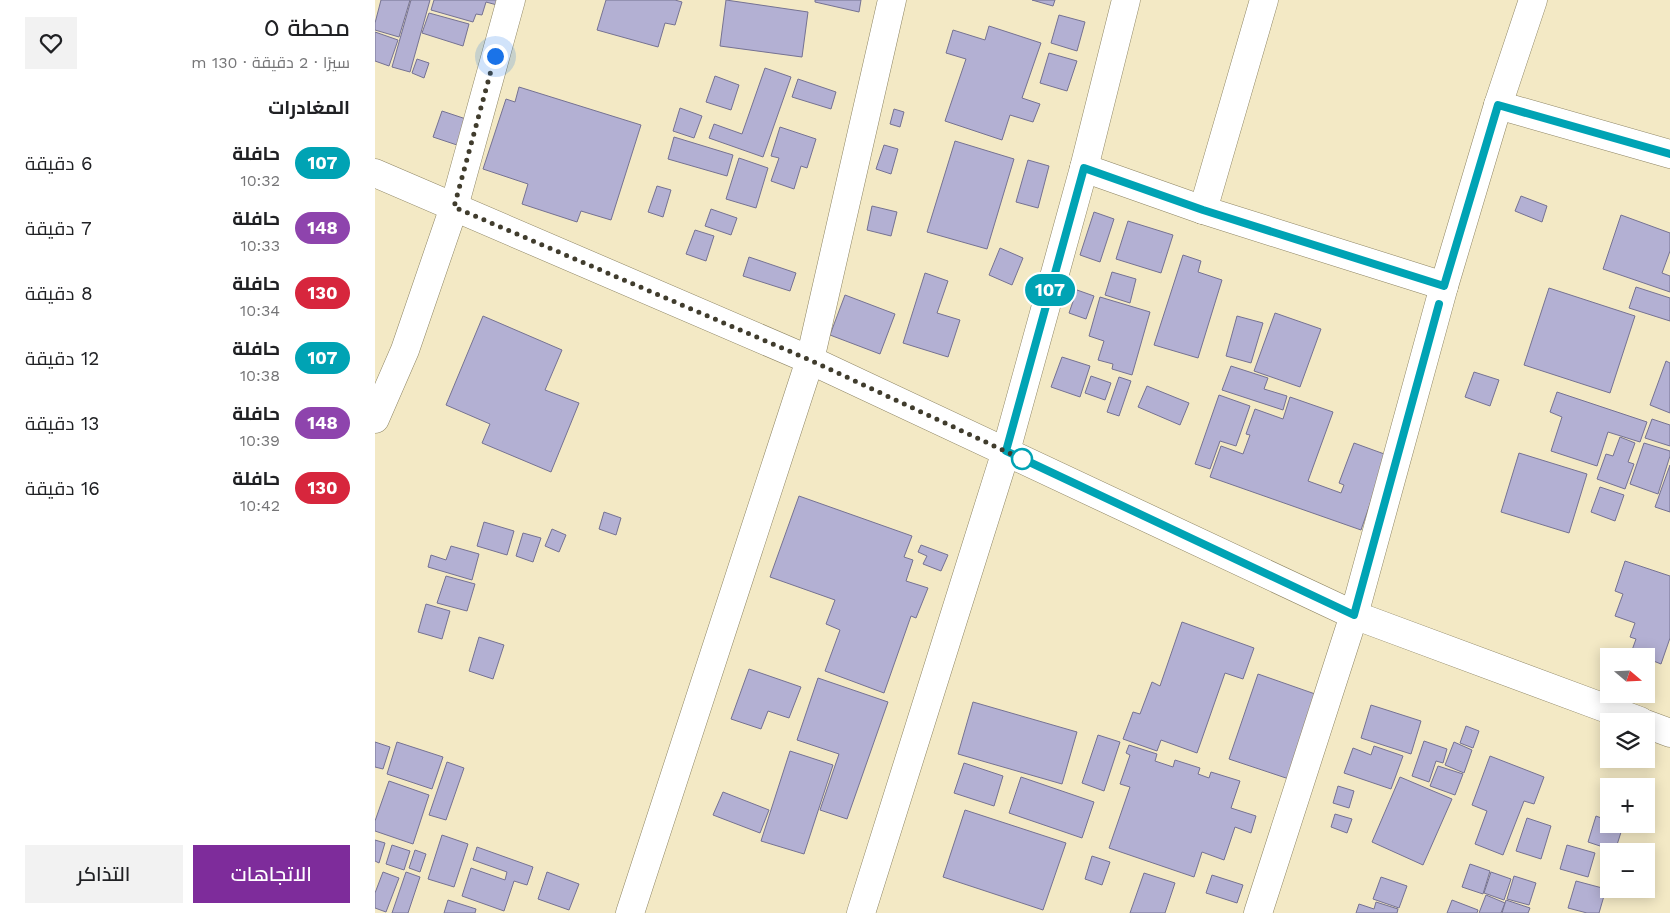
<!DOCTYPE html>
<html lang="ar">
<head>
<meta charset="utf-8">
<style>
  :root { --surface:#fff; --page:#f2f2f2; --text:#202124; --muted:#757577; --accent:#7e2c9b }
  body { margin:0; font-family:"Work Sans",Cairo,sans-serif; background:var(--page); color:var(--text); direction:rtl; height:100vh; display:flex; flex-direction:column; font-size:19px; white-space:nowrap }
  * { box-sizing:border-box; margin:0 }
  p { font-size:16px; color:var(--muted) }
  .icon { flex:none; width:28px; height:28px; fill:none; stroke:currentColor; stroke-width:2; stroke-linecap:round; stroke-linejoin:round }
  .map { position:relative; flex:1; overflow:hidden; direction:ltr }
  .drawer { display:flex; flex-direction:column; background:var(--surface); width:375px }
  .drawer>* { flex:none }
  .badge { padding:0 10px; border-radius:16px; font-size:18px; line-height:32px }
  .needle { width:32px; rotate:109deg }
  .tools { position:absolute; left:1225px; top:648px; display:grid; gap:10px }
  .tools a { display:grid; place-items:center; width:55px; height:55px; border-radius:0px; background:var(--surface); box-shadow:0 2px 12px #0003; font-size:25px }
  .you { position:absolute; width:25px; height:25px; margin:-12px; border:4px solid #fff; border-radius:50%; background:#1a73e8; box-shadow:0 0 0 8px #1a73e833 }
  .map>.badge { position:absolute; translate:-50% -50%; box-shadow:0 0 0 2px #fff }
  h2 { padding:0 25px; font-size:19px; line-height:45px }
  .round { display:grid; place-items:center; flex:none; width:52px; height:52px; border-radius:0px; background:var(--page) }
  .headline { display:flex; align-items:center; justify-content:space-between; height:85px; padding:0 25px }
  h1 { font-size:24px; font-weight:600; line-height:38px }
  .action { display:flex; gap:10px; margin-top:auto; padding:10px 25px }
  .action a { flex:1; height:58px; border-radius:0px; background:var(--accent); color:#fff; font-size:20px; font-weight:600; line-height:58px; text-align:center }
  .action a+a { background:var(--page); color:var(--text) }
  ul { padding:0; list-style:none }
  li { display:flex; align-items:center; gap:15px; height:65px; padding:0 25px }
  li div { flex:1 }
  li b { display:block; font-size:19px }
  li em { font-style:normal }
  li .badge { min-width:55px; font-weight:700; text-align:center }
  main { display:flex; flex:1; min-height:0 }
  .map>svg:first-child { display:block }
  .building { fill:#b3b0d3; stroke:#757292 }
  .lines { fill:none; stroke-linecap:round; stroke-linejoin:round }
  .street-casing { stroke:#8d8463; stroke-width:29 }
  .secondary-casing { stroke:#8d8463; stroke-width:29 }
  .street { stroke:#fff; stroke-width:28 }
  .secondary { stroke:#fff; stroke-width:28 }
  .line-casing { stroke:#fff; stroke-width:11 }
  .line { stroke:#00a3b4; stroke-width:8 }
  .walk { stroke:#403c2d; stroke-width:5; stroke-dasharray:0 9 }
  .stop-dot { fill:#fff; stroke:#00a3b4; stroke-width:2.5 }
</style>
</head>
<body>
<main>
<div class="map">
<svg width="1295" height="913" viewBox="0 0 1295 913">
  <rect width="100%" height="100%" fill="#f3e9c5"/>
  <g class="building">
    <path d="M6,0H35L24,37L0,30V23Z"/>
    <path d="M36,0H55L35,72L17,67Z"/>
    <path d="M59,0H134L122,5L111,2L107,15L101,14L98,22L56,10Z"/>
    <path d="M231,0H300L307,2L300,25L290,23L283,47L222,30Z"/>
    <path d="M351,0L433,12L427,57L345,46Z"/>
    <path d="M440,0H486L484,12L440,2Z"/>
    <path d="M657,0H680L678,6Z"/>
    <path d="M54,13L94,24L88,46L47,33Z"/>
    <path d="M684,15L710,22L702,51L676,43Z"/>
    <path d="M614,26L666,43L647,98L665,104L658,122L635,115L627,140L570,121L591,59L571,53L578,30L610,40Z"/>
    <path d="M0,32L23,40L14,66L0,61Z"/>
    <path d="M674,53L702,61L692,91L665,83Z"/>
    <path d="M42,59L54,63L49,78L37,73Z"/>
    <path d="M390,68L416,77L388,157L334,138L339,124L367,134Z"/>
    <path d="M340,76L364,85L356,110L331,102Z"/>
    <path d="M423,79L461,92L456,109L417,97Z"/>
    <path d="M144,87L266,125L236,220L206,211L202,222L147,204L153,184L108,169L131,99L140,102Z"/>
    <path d="M305,108L327,116L319,138L298,131Z"/>
    <path d="M519,109L529,112L525,127L515,124Z"/>
    <path d="M67,111L91,119L82,145L58,137Z"/>
    <path d="M405,127L441,139L432,168L426,166L419,189L396,181L404,158L396,156Z"/>
    <path d="M299,137L358,155L352,176L293,159Z"/>
    <path d="M580,141L639,159L612,249L552,232Z"/>
    <path d="M509,145L523,149L516,174L501,169Z"/>
    <path d="M364,158L393,168L381,208L351,199Z"/>
    <path d="M653,160L674,166L663,208L641,202Z"/>
    <path d="M282,186L296,190L288,217L273,212Z"/>
    <path d="M1146,196L1172,206L1167,222L1140,211Z"/>
    <path d="M497,206L522,212L516,236L492,230Z"/>
    <path d="M336,209L362,218L356,235L330,226Z"/>
    <path d="M719,212L739,219L725,262L705,255Z"/>
    <path d="M1246,215L1295,233V251L1287,273L1295,276V292L1228,269Z"/>
    <path d="M753,221L798,235L786,273L741,259Z"/>
    <path d="M320,230L339,236L331,261L311,254Z"/>
    <path d="M625,248L648,258L637,285L614,275Z"/>
    <path d="M808,255L826,261L823,272L847,280L823,358L779,345Z"/>
    <path d="M374,257L421,273L415,291L368,276Z"/>
    <path d="M737,272L761,279L755,303L730,295Z"/>
    <path d="M550,273L573,281L562,313L585,320L573,357L528,343Z"/>
    <path d="M1261,287L1295,298V321L1254,308Z"/>
    <path d="M1174,288L1260,316L1235,393L1149,365Z"/>
    <path d="M702,290L719,296L711,319L694,313Z"/>
    <path d="M470,295L520,314L505,354L455,335Z"/>
    <path d="M725,297L775,312L757,375L737,369L738,364L723,360L729,341L714,336Z"/>
    <path d="M900,313L946,329L925,387L879,371Z"/>
    <path d="M108,316L187,350L170,390L204,403L176,472L107,443L115,424L71,405Z"/>
    <path d="M862,316L888,323L876,363L851,356Z"/>
    <path d="M687,357L715,366L705,397L676,387Z"/>
    <path d="M1291,361L1295,363V413L1275,405Z"/>
    <path d="M856,366L893,378L889,389L912,396L908,410L847,390Z"/>
    <path d="M1099,372L1124,380L1115,406L1090,397Z"/>
    <path d="M716,376L736,383L730,400L710,393Z"/>
    <path d="M744,377L756,381L744,416L732,412Z"/>
    <path d="M772,386L814,403L805,425L763,407Z"/>
    <path d="M1182,392L1272,422L1265,442L1233,432L1222,466L1176,451L1187,417L1175,412Z"/>
    <path d="M844,395L875,406L861,446L845,441L835,469L820,464Z"/>
    <path d="M915,397L958,412L933,481L966,493L969,485L964,483L979,443L1012,455L986,530L835,477L846,446L868,454L875,435L871,434L880,409L908,419Z"/>
    <path d="M1277,419L1295,425V446L1270,438Z"/>
    <path d="M1245,437L1260,443L1253,462L1259,464L1250,489L1222,479L1231,454L1238,456Z"/>
    <path d="M1269,443L1295,451V456L1283,494L1255,484Z"/>
    <path d="M1144,453L1212,474L1194,533L1126,512Z"/>
    <path d="M1295,465V512L1280,507Z"/>
    <path d="M1225,487L1249,495L1240,521L1216,512Z"/>
    <path d="M424,496L537,536L529,557L538,560L531,581L553,588L541,618L536,616L509,693L450,671L465,630L451,624L460,600L395,577Z"/>
    <path d="M229,512L246,518L241,535L224,529Z"/>
    <path d="M109,522L139,531L132,555L102,546Z"/>
    <path d="M177,529L191,535L184,552L170,546Z"/>
    <path d="M148,533L166,538L158,562L141,556Z"/>
    <path d="M546,545L573,555L566,571L548,564L552,556L543,552Z"/>
    <path d="M76,546L104,554L97,580L53,567L56,555L71,560Z"/>
    <path d="M1250,561L1295,576V638L1286,664L1271,658V656H1265L1256,653L1261,639L1255,637L1260,623L1240,616L1248,594L1240,591Z"/>
    <path d="M71,576L100,584L92,611L62,603Z"/>
    <path d="M51,604L75,611L67,639L43,632Z"/>
    <path d="M807,622L879,648L868,679L850,673L822,753L786,740L782,751L748,739L758,712L765,714L777,682L785,686Z"/>
    <path d="M104,637L129,645L118,679L94,671Z"/>
    <path d="M374,669L426,687L414,718L393,711L386,729L356,719Z"/>
    <path d="M883,674L943,695L914,779L854,759Z"/>
    <path d="M443,678L513,702L472,819L445,810L464,754L422,740Z"/>
    <path d="M598,702L702,732L687,784L583,754Z"/>
    <path d="M996,705L1046,721L1036,754L986,738Z"/>
    <path d="M1091,726L1104,731L1098,748L1085,743Z"/>
    <path d="M723,735L745,742L729,791L707,783Z"/>
    <path d="M1049,741L1072,749L1068,763L1061,761L1054,782L1037,776Z"/>
    <path d="M0,742L15,747L8,769L0,767Z"/>
    <path d="M22,742L68,757L57,789L12,774Z"/>
    <path d="M1079,742L1097,750L1089,773L1070,765Z"/>
    <path d="M754,745L782,754L780,761L798,767L800,760L825,768L823,774L834,778L836,772L865,781L856,808L881,816L876,833L860,827L849,860L827,852L819,877L734,848L755,787L745,784L755,755L751,753Z"/>
    <path d="M999,746L1028,756L1016,789L969,773L978,748L996,755Z"/>
    <path d="M415,751L458,765L429,854L386,841Z"/>
    <path d="M1115,756L1169,777L1159,804L1149,801L1128,855L1100,844L1112,811L1097,805Z"/>
    <path d="M72,762L89,768L71,820L54,815Z"/>
    <path d="M589,763L628,776L619,806L579,793Z"/>
    <path d="M1063,766L1088,774L1080,795L1055,786Z"/>
    <path d="M646,777L719,802L707,838L634,813Z"/>
    <path d="M1025,777L1077,799L1048,865L997,842Z"/>
    <path d="M14,781L54,795L38,844L0,831V821Z"/>
    <path d="M963,786L979,791L974,808L958,803Z"/>
    <path d="M348,792L394,810L385,833L338,815Z"/>
    <path d="M590,810L691,843L668,910L568,877Z"/>
    <path d="M960,814L977,819L972,833L956,827Z"/>
    <path d="M1221,816L1234,821V824L1248,826L1240,851L1213,842Z"/>
    <path d="M1152,818L1176,826L1166,859L1141,851Z"/>
    <path d="M67,835L93,844L79,887L53,879Z"/>
    <path d="M0,840L10,843L4,863L0,861Z"/>
    <path d="M17,845L35,851L29,870L11,864Z"/>
    <path d="M1192,845L1220,853L1213,877L1185,869Z"/>
    <path d="M102,847L158,867L152,885L139,881L129,911L87,896L96,868L130,880L132,872L98,860Z"/>
    <path d="M40,850L51,854L45,872L34,868Z"/>
    <path d="M717,856L735,862L727,885L710,879Z"/>
    <path d="M1095,864L1115,871L1108,894L1087,887Z"/>
    <path d="M8,872L24,878L11,912L0,908V893Z"/>
    <path d="M31,872L45,877L33,913H17Z"/>
    <path d="M172,872L204,884L194,910L163,899Z"/>
    <path d="M1116,872L1136,879L1129,900L1109,893Z"/>
    <path d="M769,873L800,883L790,913H755Z"/>
    <path d="M837,875L868,885L862,903L831,893Z"/>
    <path d="M1139,876L1161,883L1154,905L1132,899Z"/>
    <path d="M1006,877L1032,886L1024,908L998,899Z"/>
    <path d="M1201,881L1231,889L1224,913H1212L1193,908Z"/>
    <path d="M1111,895L1130,903L1126,913H1104Z"/>
    <path d="M73,900L101,909L100,913H69Z"/>
    <path d="M1077,900L1103,910L1102,913H1072Z"/>
    <path d="M1131,900L1155,908L1153,913H1127Z"/>
    <path d="M1001,902L1023,909L1022,913H981L984,904L999,909Z"/>
  </g>
  <g class="lines">
    <g class="street-casing">
      <g id="street">
        <path d="M1123,105L1295,154"/>
        <path d="M709,168L828,210L1069,286"/>
        <path d="M828,210L889,0"/>
        <path d="M0,419L30,350L79,207L136,0"/>
        <path d="M255,913L435,360L517,0"/>
        <path d="M486,913L631,451L709,168L751,0"/>
        <path d="M883,913L979,615L1069,286L1123,105L1158,0"/>
      </g>
    </g>
    <g class="secondary-casing">
      <g id="secondary">
        <path d="M0,173L435,360L979,615L1265,721"/>
        <path d="M1271,724L1295,733"/>
      </g>
    </g>
    <use href="#street" class="street"/>
    <use href="#secondary" class="secondary"/>
  </g>
  <g class="lines">
    <g class="line-casing">
      <path id="line" d="M1064,304L979,615L631,451L709,168L828,210L1069,286L1123,105L1295,154"/>
    </g>
    <use href="#line" class="line"/>
    <path class="walk" d="M120,56L79,207L435,360L647,459"/>
  </g>
  <circle class="stop-dot" cx="647" cy="459" r="10"/>
</svg>
<div class="tools">
<a><svg class="needle" viewBox="-14 -14 28 28"><path d="M0-13l5 13h-10z" fill="#e53935"/><path d="M0 13l5-13h-10z" fill="#757577"/></svg></a>
<a><svg class="icon" aria-label="layers" viewBox="0 0 24 24"><path d="M12 4l9 5-9 5-9-5zM3 14l9 5 9-5"/></svg></a>
<a>+</a>
<a>−</a>
</div>
<div class="you" style="left:120px;top:56px"></div>
<b class="badge" style="left:675px;top:290px;background:#00a3b4;color:#fff">107</b>
</div>
<section class="drawer">
<div class="headline"><div><h1>محطة ٥</h1><p>سيرًا · 2 دقيقة · 130 m</p></div><a class="round"><svg class="icon" aria-label="heart" viewBox="0 0 24 24"><path d="M12 20l-8-8c-3-5 5-10 8-4 3-6 11-1 8 4z"/></svg></a></div>
<h2>المغادرات</h2>
<ul>
<li><span class="badge" style="background:#00a3b4;color:#fff">107</span><div><b>حافلة</b><p>10:32</p></div><em>6 دقيقة</em></li>
<li><span class="badge" style="background:#8e44ad;color:#fff">148</span><div><b>حافلة</b><p>10:33</p></div><em>7 دقيقة</em></li>
<li><span class="badge" style="background:#d7263d;color:#fff">130</span><div><b>حافلة</b><p>10:34</p></div><em>8 دقيقة</em></li>
<li><span class="badge" style="background:#00a3b4;color:#fff">107</span><div><b>حافلة</b><p>10:38</p></div><em>12 دقيقة</em></li>
<li><span class="badge" style="background:#8e44ad;color:#fff">148</span><div><b>حافلة</b><p>10:39</p></div><em>13 دقيقة</em></li>
<li><span class="badge" style="background:#d7263d;color:#fff">130</span><div><b>حافلة</b><p>10:42</p></div><em>16 دقيقة</em></li>
</ul>
<div class="action"><a>الاتجاهات</a><a>التذاكر</a></div>
</section>
</main>
</body>
</html>
